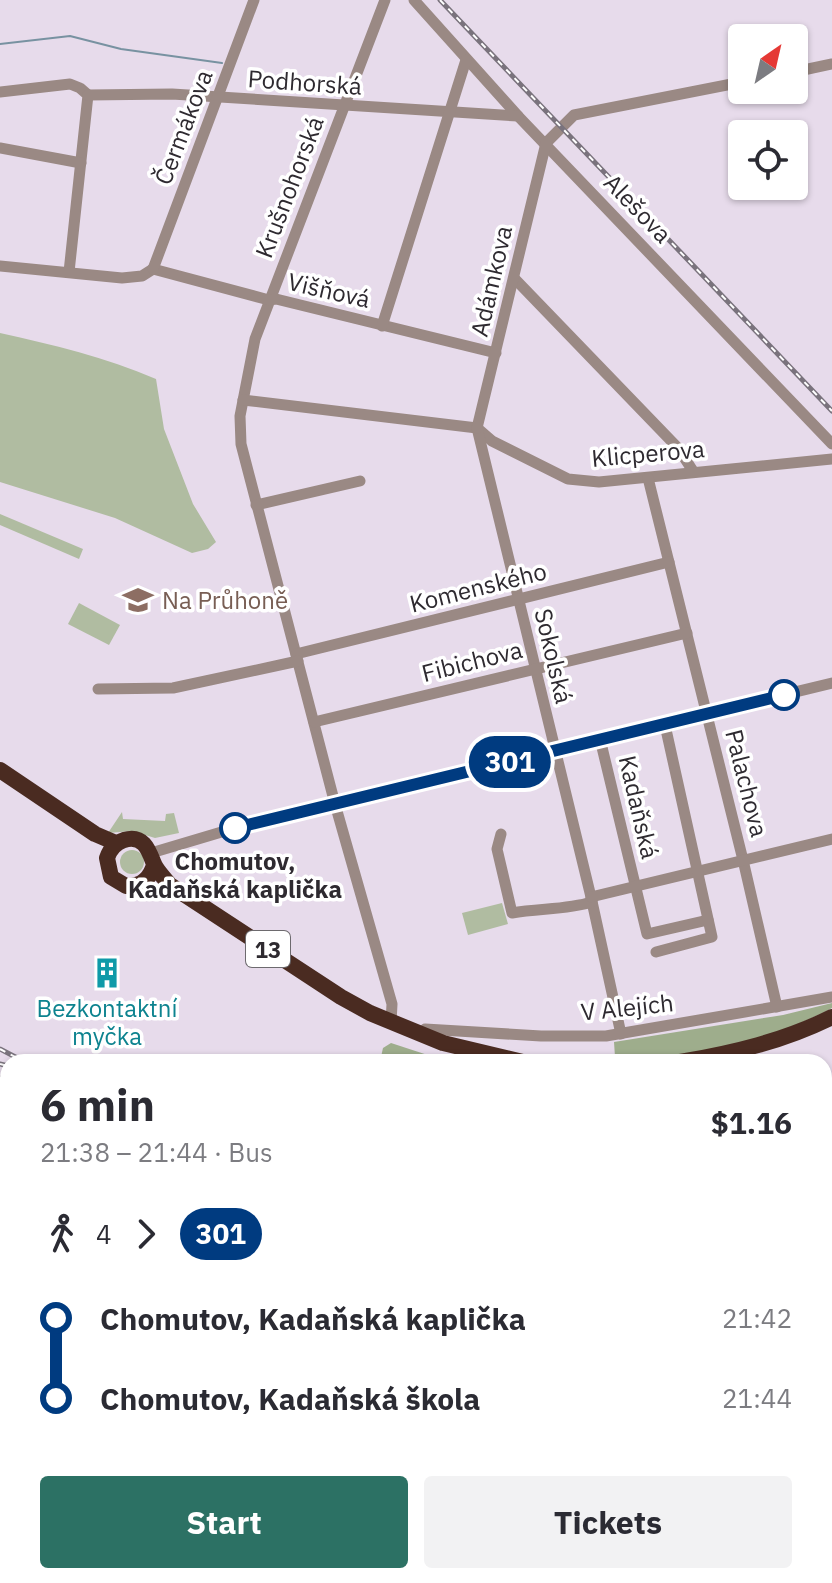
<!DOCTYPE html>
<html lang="en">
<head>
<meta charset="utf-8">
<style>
  :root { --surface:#fff; --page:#f2f2f3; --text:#2b2b33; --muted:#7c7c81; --accent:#2c7164 }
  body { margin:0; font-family:"IBM Plex Sans",sans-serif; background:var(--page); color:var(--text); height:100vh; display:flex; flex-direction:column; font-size:30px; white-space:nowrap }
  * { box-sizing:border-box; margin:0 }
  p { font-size:26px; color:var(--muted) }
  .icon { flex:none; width:44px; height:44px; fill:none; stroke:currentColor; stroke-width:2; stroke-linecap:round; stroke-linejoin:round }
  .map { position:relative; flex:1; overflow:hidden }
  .details { position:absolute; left:0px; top:1054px; width:832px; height:530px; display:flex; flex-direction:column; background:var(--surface); border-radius:24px 24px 0 0; box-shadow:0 2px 6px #0004 }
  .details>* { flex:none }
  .badge { padding:0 16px; border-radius:26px; font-size:28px; line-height:52px }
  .needle { width:52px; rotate:34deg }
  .controls { position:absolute; left:728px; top:24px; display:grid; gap:16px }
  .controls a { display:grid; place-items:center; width:80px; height:80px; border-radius:8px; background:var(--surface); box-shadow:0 2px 6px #0004; font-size:40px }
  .map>.badge { position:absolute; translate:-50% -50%; box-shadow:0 0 0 4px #fff }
  .legs { display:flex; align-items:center; gap:12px; height:88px; padding:0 40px; font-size:26px }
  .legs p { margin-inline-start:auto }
  .head { display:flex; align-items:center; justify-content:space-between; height:136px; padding:0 40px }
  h1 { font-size:44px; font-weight:700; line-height:60px }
  .cta { display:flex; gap:16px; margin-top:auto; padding:16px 40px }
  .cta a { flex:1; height:92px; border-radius:8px; background:var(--accent); color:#fff; font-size:32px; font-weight:700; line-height:92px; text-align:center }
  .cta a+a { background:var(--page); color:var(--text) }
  ul { padding:0 40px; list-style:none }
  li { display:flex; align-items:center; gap:28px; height:80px; font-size:30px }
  li i { display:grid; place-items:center; width:12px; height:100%; margin:0 10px; background:currentColor }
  li i::after { content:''; width:20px; height:20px; margin:-10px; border:6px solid; border-radius:50%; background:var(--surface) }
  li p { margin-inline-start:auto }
  li:first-child i { background:linear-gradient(#0000 50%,currentColor 0) }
  li:last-child i { background:linear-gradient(currentColor 50%,#0000 0) }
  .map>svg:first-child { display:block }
  .green { fill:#b0bca1 }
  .forest { fill:#9ead8c }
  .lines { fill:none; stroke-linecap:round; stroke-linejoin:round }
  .stream { stroke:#7892a1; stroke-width:2 }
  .minor { stroke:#9a8984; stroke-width:11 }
  .highway { stroke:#4a2b21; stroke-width:16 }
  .rail-casing { stroke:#7a737d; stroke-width:5 }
  .rail { stroke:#fff; stroke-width:2; stroke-dasharray:6; stroke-linecap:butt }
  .line-1-casing { stroke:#fff; stroke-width:18 }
  .line-1 { stroke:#003b80; stroke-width:12 }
  .stop-1-dot { fill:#fff; stroke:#003b80; stroke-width:4 }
  .labels { text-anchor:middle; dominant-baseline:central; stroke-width:7; stroke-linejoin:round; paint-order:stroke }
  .shield { fill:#fff; stroke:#6d6a6e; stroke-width:2 }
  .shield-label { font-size:22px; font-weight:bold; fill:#2e2a30 }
  .street-label { font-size:24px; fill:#2e2a30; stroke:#fff }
  .education-label { font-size:24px; fill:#785e54; stroke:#fff; text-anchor:start }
  .stop-label { font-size:24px; font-weight:bold; fill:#2e2a30; stroke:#fff }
  .culture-label { font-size:24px; fill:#0d838f; stroke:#fff }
</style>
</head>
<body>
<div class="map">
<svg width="832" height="1583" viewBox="0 0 832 1583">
  <rect width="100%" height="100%" fill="#e7dbeb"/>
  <g class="green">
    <path d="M0,333C54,345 105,357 156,379L164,429L193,504L216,542L208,549L192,553L115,518L0,482Z"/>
    <path d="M0,514L83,549L79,559L0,525Z"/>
    <path d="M79,603L120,625L109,645L68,624Z"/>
    <path d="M122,812L123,819L165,821L166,814L174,813L179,833L155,838L132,831L108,833Z"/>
    <circle cx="132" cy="862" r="12"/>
    <path d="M502,903L508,924L468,935L462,913Z"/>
    <path d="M0,1467L8,1468V1576H90L89,1583H16L0,1578Z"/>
    <path d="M438,1576H587L588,1583H438Z"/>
    <path d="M590,1576H687L688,1583H590Z"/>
  </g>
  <g class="forest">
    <path d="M832,1003V1008C765,1043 691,1060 615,1057L614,1042L783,1015Z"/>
    <path d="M391,1043L449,1062H384L381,1057L383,1048Z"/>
    <path d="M90,1576H177L166,1583H89Z"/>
  </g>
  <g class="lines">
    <path class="stream" d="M0,44L70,36L121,49L222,63"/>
    <g class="minor">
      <path d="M385,0L255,339L240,416L241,444L335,804L392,1004L391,1023"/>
      <path d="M414,0L518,116L832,444"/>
      <path d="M794,72L832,64"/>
      <path d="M0,92L70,84L80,88L88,95L69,272"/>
      <path d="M88,95L172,94L518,116"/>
      <path d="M0,148L81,163"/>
      <path d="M0,266L122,278L142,276L153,269"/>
      <path d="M153,269L269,300L276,299L496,353"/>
      <path d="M153,269L254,0"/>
      <path d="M514,278L678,448L693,471"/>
      <path d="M382,326L466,60"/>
      <path d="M243,400L477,428L492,441L568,479L599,482L832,459"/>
      <path d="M477,428L591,897L621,1034"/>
      <path d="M477,428L546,143L574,115L742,82"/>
      <path d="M648,478L743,860L777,1007"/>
      <path d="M256,505L360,481"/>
      <path d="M296,654L669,562"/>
      <path d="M98,689L173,688L298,661"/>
      <path d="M314,722L687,633"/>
      <path d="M600,739L647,934L708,920"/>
      <path d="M501,834L497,849L512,913C539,908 566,910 592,902"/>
      <path d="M151,853L235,828L832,683"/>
      <path d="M591,897L832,839"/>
      <path d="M656,952L712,937L665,725"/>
      <path d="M425,1029L541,1036H606L832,997"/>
      <path d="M824,1294L832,1295"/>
      <path d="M824,1502H832"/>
      <path d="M699,1576L700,1583"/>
      <path d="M797,1576L798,1583"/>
      <path d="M183,1583L193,1576"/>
    </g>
    <g class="highway">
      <path d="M0,770L95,834L116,843"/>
      <path d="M154,865C150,879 141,887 126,886L111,877L107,858C110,849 115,843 124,840C144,834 149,851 154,864C157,871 165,879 170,885L341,997L370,1013L443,1043L523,1062"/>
      <path d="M680,1062C733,1053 784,1041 832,1017"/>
    </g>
    <g class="rail-casing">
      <g id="rail">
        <path d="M440,0L832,411"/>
        <path d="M0,1049L25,1062"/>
        <path d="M0,1064L8,1066"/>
        <path d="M0,1078L8,1079"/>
        <path d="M0,1156L8,1157"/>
        <path d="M824,1174L832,1170"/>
        <path d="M0,1267L8,1268"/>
        <path d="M824,1354L832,1355"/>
        <path d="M0,1363L8,1364"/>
        <path d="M0,1402L8,1403"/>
        <path d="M0,1439L8,1440"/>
      </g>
    </g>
    <use href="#rail" class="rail"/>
  </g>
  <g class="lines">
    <g class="line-1-casing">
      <path id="line-1" d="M235,828L784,695"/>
    </g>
    <use href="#line-1" class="line-1"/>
  </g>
  <defs>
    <g id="school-bare" transform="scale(2.4)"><path d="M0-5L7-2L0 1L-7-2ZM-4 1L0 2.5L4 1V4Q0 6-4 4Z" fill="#8d6e63" stroke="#fff" stroke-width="2.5" paint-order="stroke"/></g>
    <g id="building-bare" transform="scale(2.4)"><path d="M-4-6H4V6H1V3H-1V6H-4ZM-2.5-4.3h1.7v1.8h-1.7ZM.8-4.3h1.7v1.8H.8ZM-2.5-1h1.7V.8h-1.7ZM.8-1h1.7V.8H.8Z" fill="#0f9aa8" stroke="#fff" stroke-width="2.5" paint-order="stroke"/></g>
  </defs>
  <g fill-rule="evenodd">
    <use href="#school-bare" x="138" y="600"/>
    <use href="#building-bare" x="107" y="973"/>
  </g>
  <g class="stop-1-dot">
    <circle cx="784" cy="695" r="14"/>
    <circle cx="235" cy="828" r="14"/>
  </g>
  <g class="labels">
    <rect class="shield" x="246" y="931" width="44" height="36" rx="6"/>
    <g class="shield-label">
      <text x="268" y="949">13</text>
    </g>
    <g class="street-label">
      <text transform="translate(305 82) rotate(4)">Podhorská</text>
      <text transform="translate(183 127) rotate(-69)">Čermákova</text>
      <text transform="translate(289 187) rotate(-69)">Krušnohorská</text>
      <text transform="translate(638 208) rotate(46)">Alešova</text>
      <text transform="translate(491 281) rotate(-77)">Adámkova</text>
      <text transform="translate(329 290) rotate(13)">Višňová</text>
      <text transform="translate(648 453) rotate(-5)">Klicperova</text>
      <text transform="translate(478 587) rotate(-14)">Komenského</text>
      <text transform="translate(554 656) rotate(77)">Sokolská</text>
      <text transform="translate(472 661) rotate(-14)">Fibichova</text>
      <text transform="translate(747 783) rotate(76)">Palachova</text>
      <text transform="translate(639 807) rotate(77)">Kadaňská</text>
      <text transform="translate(627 1007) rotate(-6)">V Alejích</text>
    </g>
    <g class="education-label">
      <text x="162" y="600">Na Průhoně</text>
    </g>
    <g class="stop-label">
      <text x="235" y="861">Chomutov,<tspan x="235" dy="28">Kadaňská kaplička</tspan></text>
    </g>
    <g class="culture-label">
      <text x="107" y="1008">Bezkontaktní<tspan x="107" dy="28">myčka</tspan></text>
    </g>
  </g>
</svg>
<div class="controls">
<a><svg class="needle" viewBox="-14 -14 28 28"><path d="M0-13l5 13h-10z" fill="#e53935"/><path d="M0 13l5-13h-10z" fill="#7c7c81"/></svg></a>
<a><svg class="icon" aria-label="locate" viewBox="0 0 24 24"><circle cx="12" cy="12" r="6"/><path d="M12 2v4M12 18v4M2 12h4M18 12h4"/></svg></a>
</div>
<b class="badge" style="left:510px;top:762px;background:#003b80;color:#fff">301</b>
<section class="details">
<div class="head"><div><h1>6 min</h1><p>21:38 – 21:44 · Bus</p></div><b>$1.16</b></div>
<div class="legs"><svg class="icon" aria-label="walk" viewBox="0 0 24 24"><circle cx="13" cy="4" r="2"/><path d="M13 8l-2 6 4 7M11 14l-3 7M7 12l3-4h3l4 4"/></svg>4<svg class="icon" aria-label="forward" viewBox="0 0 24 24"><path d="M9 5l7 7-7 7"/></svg><b class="badge" style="background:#003b80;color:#fff">301</b></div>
<ul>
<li><i style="color:#003b80"></i><b>Chomutov, Kadaňská kaplička</b><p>21:42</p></li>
<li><i style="color:#003b80"></i><b>Chomutov, Kadaňská škola</b><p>21:44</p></li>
</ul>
<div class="cta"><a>Start</a><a>Tickets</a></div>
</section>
</div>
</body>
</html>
